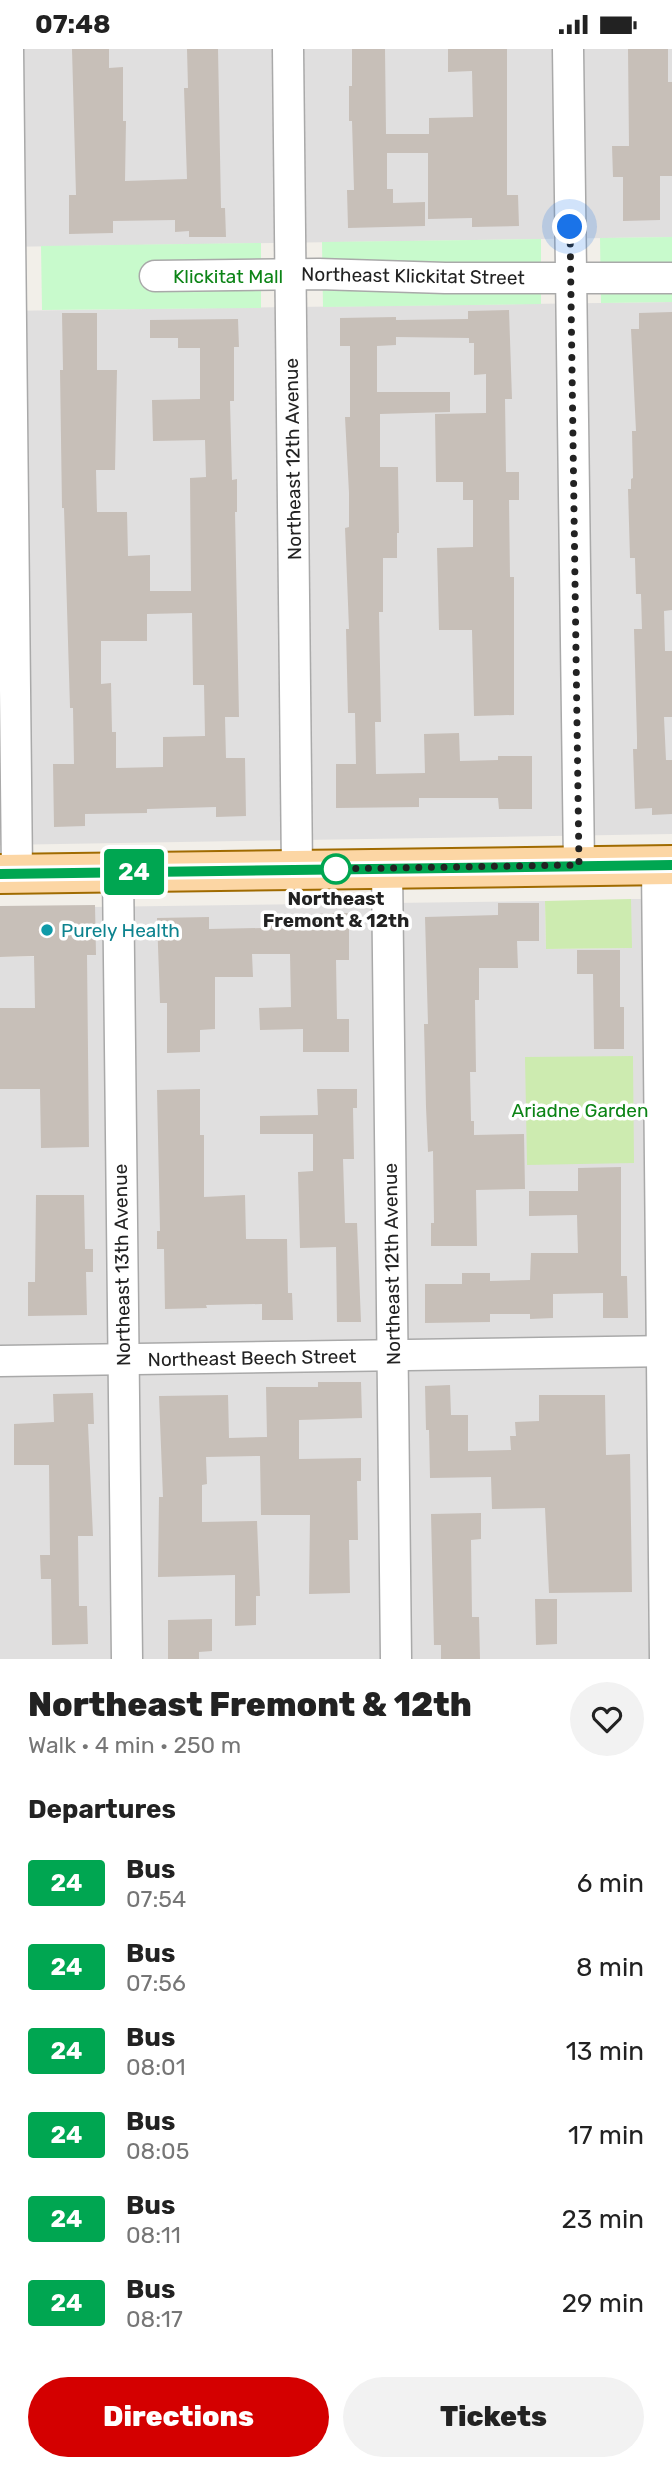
<!DOCTYPE html>
<html lang="en">
<head>
<meta charset="utf-8">
<style>
  :root { --surface:#fff; --page:#f2f2f2; --text:#222; --muted:#767676; --accent:#d40000 }
  body { margin:0; font-family:Rubik,sans-serif; background:var(--page); color:var(--text); height:100vh; display:flex; flex-direction:column; font-size:26px; white-space:nowrap }
  * { box-sizing:border-box; margin:0 }
  p { font-size:23px; color:var(--muted) }
  .icon { flex:none; width:38px; height:38px; fill:none; stroke:currentColor; stroke-width:2; stroke-linecap:round; stroke-linejoin:round }
  .map { position:relative; height:1610px; overflow:hidden }
  .drawer { display:flex; flex-direction:column; background:var(--surface); flex:1 }
  .drawer>* { flex:none }
  .badge { padding:0 14px; border-radius:5px; font-size:24px; line-height:46px }
  .you { position:absolute; width:35px; height:35px; margin:-18px; border:5px solid #fff; border-radius:50%; background:#1a73e8; box-shadow:0 0 0 10px #1a73e833 }
  .map>.badge { position:absolute; translate:-50% -50%; box-shadow:0 0 0 4px #fff }
  h2 { padding:0 28px; font-size:26px; line-height:63px }
  .round { display:grid; place-items:center; flex:none; width:74px; height:74px; border-radius:37px; background:var(--page) }
  .summary { display:flex; align-items:center; justify-content:space-between; height:119px; padding:0 28px }
  h1 { font-size:33px; font-weight:800; line-height:52px }
  .button { display:flex; gap:14px; margin-top:auto; padding:14px 28px }
  .button a { flex:1; height:80px; border-radius:42px; background:var(--accent); color:#fff; font-size:28px; font-weight:800; line-height:80px; text-align:center }
  .button a+a { background:var(--page); color:var(--text) }
  ul { padding:0; list-style:none }
  li { display:flex; align-items:center; gap:21px; height:84px; padding:0 28px }
  li div { flex:1 }
  li b { display:block; font-size:26px }
  li em { font-style:normal }
  li .badge { min-width:77px; font-weight:700; text-align:center }
  .status { display:flex; justify-content:space-between; align-items:center; height:49px; padding:0 35px; background:var(--surface); direction:ltr }
  .status svg { height:19px; fill:currentColor }
  .map>svg:first-child { display:block }
  .residential { fill:#e0dfdf }
  .grass { fill:#cdebb0 }
  .park { fill:#c8facc }
  .building { fill:#c7bfb8; fill-rule:evenodd }
  .lines { fill:none; stroke-linecap:round; stroke-linejoin:round }
  .minor-casing { stroke:#a9a9a9; stroke-width:33 }
  .major-casing { stroke:#a06b00; stroke-width:42 }
  .minor { stroke:#fff; stroke-width:30 }
  .major { stroke:#fcd6a4; stroke-width:38 }
  .line-casing { stroke:#fff; stroke-width:16 }
  .line { stroke:#00a651; stroke-width:10 }
  .walk { stroke:#222; stroke-width:7; stroke-dasharray:0 12.6 }
  .stop-dot { fill:#fff; stroke:#00a651; stroke-width:3.5 }
  .culture-dot { fill:#0f9aa8; stroke:#fff; stroke-width:2.5 }
  .labels { text-anchor:middle; dominant-baseline:central; stroke-width:7; stroke-linejoin:round; paint-order:stroke }
  .park-label { font-size:19px; fill:#0c8416; stroke:#fff }
  .street-label { font-size:19px; fill:#222; stroke:#fff }
  .stop-label { font-size:19px; font-weight:bold; fill:#222; stroke:#fff }
  .culture-label { font-size:19px; fill:#0d838f; stroke:#fff; text-anchor:start }
</style>
</head>
<body>
<div class="status"><b>07:48</b><svg viewBox="0 0 49 12"><path d="M0 12V9h3v3zM5 12V6h3v6zM10 12V3h3v9zM15 12V0h3v12zM26 1h20v11H26zM47 4h2v5h-2z"/></svg></div>
<div class="map">
<svg width="672" height="1610" viewBox="0 0 672 1610">
  <rect width="100%" height="100%" fill="#f2efe9"/>
  <g class="residential">
    <path d="M0,0H672V188L0,198Z"/>
    <path d="M672,253V785L0,796V262Z"/>
    <path d="M631,850H672V1610H0V908L93,906L92,858L545,852L546,900L631,899Z"/>
  </g>
  <g class="grass">
    <path d="M631,850L632,899L546,900L545,852Z"/>
    <path d="M633,1007L634,1114L527,1116L525,1008Z"/>
  </g>
  <g class="park">
    <path d="M672,188V253L601,254L600,189Z"/>
    <path d="M541,190V255L323,258L322,193Z"/>
    <path d="M261,194V259L42,261L41,197Z"/>
  </g>
  <g class="building">
    <path d="M72,0H109V19L123,18V72H126L125,132L187,130L184,39H188L187,0H218L221,159H225L226,188H189V182L175,183V171L113,172V184L69,185V146H76Z"/>
    <path d="M352,0H385L386,85H429V69L473,68L472,22L448,23V0H507V146H518L519,177L472,178V169L428,170V104H387V140H393V154L425,153V177L348,179L347,141H354L352,72H349V37H352Z"/>
    <path d="M628,0H668V33H672V127H660V171L623,172V128H613L612,97H629Z"/>
    <path d="M509,261L512,350H505L506,423H519V451H509L510,528H514V666L474,667L472,581H439L437,499L473,498V451H463V433H436L435,365L486,364V325L474,326V294H469V289L396,288V296L377,297V343H450V363L380,365V418H398L399,484H397V509H383V563H379L381,673H375L376,725L425,724L424,685L459,684L460,712L498,711V707H532V760H499L498,749H419V758L336,759V715H356L355,664H348L346,580H349L345,479L349,478V444L345,368H350V297H340V269L396,268V271L468,270V262Z"/>
    <path d="M672,263V561L664,562L665,602H672V668H664L666,711H672V765L652,766V759L635,760L633,700H637V689L634,580H642L641,545H636L635,509H630L628,440H631V430L633,429L632,382H636L631,280H639V264Z"/>
    <path d="M62,264H97V321H117L115,421H96L97,463H127L128,507L150,506V542H191L190,429L206,428L205,391L153,392L152,351L200,350V299H178V289H150V271L238,270L239,298H234V352H230L232,431L237,430V463H235L239,668H225L226,709H245L246,767L216,768V758L147,760V764L85,765V777L54,778L53,715H74L73,659H70L64,459H62L60,321H63ZM192,564L193,636H204L205,687L163,688V718L116,719V683H112L111,634L101,635V592H147V565Z"/>
    <path d="M498,854H539V892H517L518,919H479V951H475L476,1023H470L471,1072H474V1086L524,1085L525,1140L476,1141L477,1197H431V1174H434L433,1102L428,1103L426,1058L424,975H428L425,868L498,866Z"/>
    <path d="M95,856L96,906H87L89,1098L41,1099L40,1040H0V959H35L34,907L0,908V857Z"/>
    <path d="M349,864V911H336L337,970H349V1003H303V980L260,981L259,959L291,958L290,905H252L253,928H215V980L200,981V1003L167,1004V954H160L157,869L209,868V880L262,879V872L314,871L313,865Z"/>
    <path d="M577,901H620V958H624V1000H594L593,925H577Z"/>
    <path d="M200,1040V1086H204V1148L245,1146L246,1190H287L288,1244H292L293,1271H262V1255L206,1256L207,1259L165,1260L164,1200H157V1182H160L157,1041Z"/>
    <path d="M317,1040H357V1059H353L354,1110H343L345,1174H357L361,1273H337L336,1198L300,1199L298,1123L313,1122V1085H260V1067L318,1066Z"/>
    <path d="M621,1118V1227H627L628,1269H603V1244L553,1245V1269L530,1270V1265H490V1273L425,1274V1235H462V1224H490V1232L530,1231L531,1204H578L577,1166L529,1167V1142H578V1119Z"/>
    <path d="M36,1146H84L85,1200H93V1223H86L87,1266L28,1267V1233H35Z"/>
    <path d="M318,1333H361L362,1369L299,1371V1410L361,1409V1432H357L358,1491H349L350,1544L309,1545L310,1466H261L260,1407L206,1408L207,1435L202,1436V1473L257,1472L260,1547H256V1576L235,1577V1526L158,1528L159,1448H163L159,1347L228,1346L229,1389L267,1388L266,1338H318Z"/>
    <path d="M450,1336L451,1366H468V1402L511,1401L510,1387H516L515,1373L539,1372V1346H605L606,1406L630,1405L632,1543L549,1544L545,1459L492,1460L491,1428L430,1429L429,1381H426L425,1337Z"/>
    <path d="M93,1344L94,1375H88L93,1487H78L79,1557H87L88,1595L52,1596L51,1530H41L40,1506H50L49,1416H14V1375L54,1373L53,1345Z"/>
    <path d="M481,1464V1490L471,1491L472,1568H479L480,1610H441V1596H434L431,1465Z"/>
    <path d="M535,1550H557V1595L536,1596Z"/>
    <path d="M212,1570V1602L199,1603V1610H168V1571Z"/>
  </g>
  <g class="lines">
    <g class="minor-casing">
      <g id="minor">
        <path d="M8,0L17,824"/>
        <path d="M288,0L297,821"/>
        <path d="M568,0L579,816"/>
        <path d="M155,227L319,225L445,229H672"/>
        <path d="M657,816L665,1610"/>
        <path d="M387,819L396,1610"/>
        <path d="M118,823L127,1610"/>
        <path d="M0,1312L672,1302"/>
      </g>
    </g>
    <g class="major-casing">
      <path id="major" d="M0,825L672,816"/>
    </g>
    <use href="#minor" class="minor"/>
    <use href="#major" class="major"/>
  </g>
  <g class="lines">
    <g class="line-casing">
      <path id="line" d="M0,825L672,816"/>
    </g>
    <use href="#line" class="line"/>
    <path class="walk" d="M336,820H327L579,816L570,178"/>
  </g>
  <circle class="stop-dot" cx="336" cy="820" r="14"/>
  <circle class="culture-dot" cx="47" cy="881" r="7"/>
  <g class="labels">
    <g class="park-label">
      <text x="228" y="227">Klickitat Mall</text>
      <text x="580" y="1061">Ariadne Garden</text>
    </g>
    <g class="street-label">
      <text transform="translate(413 227) rotate(1)">Northeast Klickitat Street</text>
      <text transform="translate(293 410) rotate(-91)">Northeast 12th Avenue</text>
      <text transform="translate(392 1215) rotate(-91)">Northeast 12th Avenue</text>
      <text transform="translate(122 1216) rotate(-91)">Northeast 13th Avenue</text>
      <text transform="translate(252 1309) rotate(-1)">Northeast Beech Street</text>
    </g>
    <g class="stop-label">
      <text x="336" y="849">Northeast<tspan x="336" dy="22">Fremont &amp; 12th</tspan></text>
    </g>
    <g class="culture-label">
      <text x="61" y="881">Purely Health</text>
    </g>
  </g>
</svg>
<div class="you" style="left:570px;top:178px"></div>
<b class="badge" style="left:134px;top:823px;background:#00a651;color:#fff">24</b>
</div>
<section class="drawer">
<div class="summary"><div><h1>Northeast Fremont &amp; 12th</h1><p>Walk · 4 min · 250 m</p></div><a class="round"><svg class="icon" aria-label="heart" viewBox="0 0 24 24"><path d="M12 20l-8-8c-3-5 5-10 8-4 3-6 11-1 8 4z"/></svg></a></div>
<h2>Departures</h2>
<ul>
<li><span class="badge" style="background:#00a651;color:#fff">24</span><div><b>Bus</b><p>07:54</p></div><em>6 min</em></li>
<li><span class="badge" style="background:#00a651;color:#fff">24</span><div><b>Bus</b><p>07:56</p></div><em>8 min</em></li>
<li><span class="badge" style="background:#00a651;color:#fff">24</span><div><b>Bus</b><p>08:01</p></div><em>13 min</em></li>
<li><span class="badge" style="background:#00a651;color:#fff">24</span><div><b>Bus</b><p>08:05</p></div><em>17 min</em></li>
<li><span class="badge" style="background:#00a651;color:#fff">24</span><div><b>Bus</b><p>08:11</p></div><em>23 min</em></li>
<li><span class="badge" style="background:#00a651;color:#fff">24</span><div><b>Bus</b><p>08:17</p></div><em>29 min</em></li>
</ul>
<div class="button"><a>Directions</a><a>Tickets</a></div>
</section>
</body>
</html>
